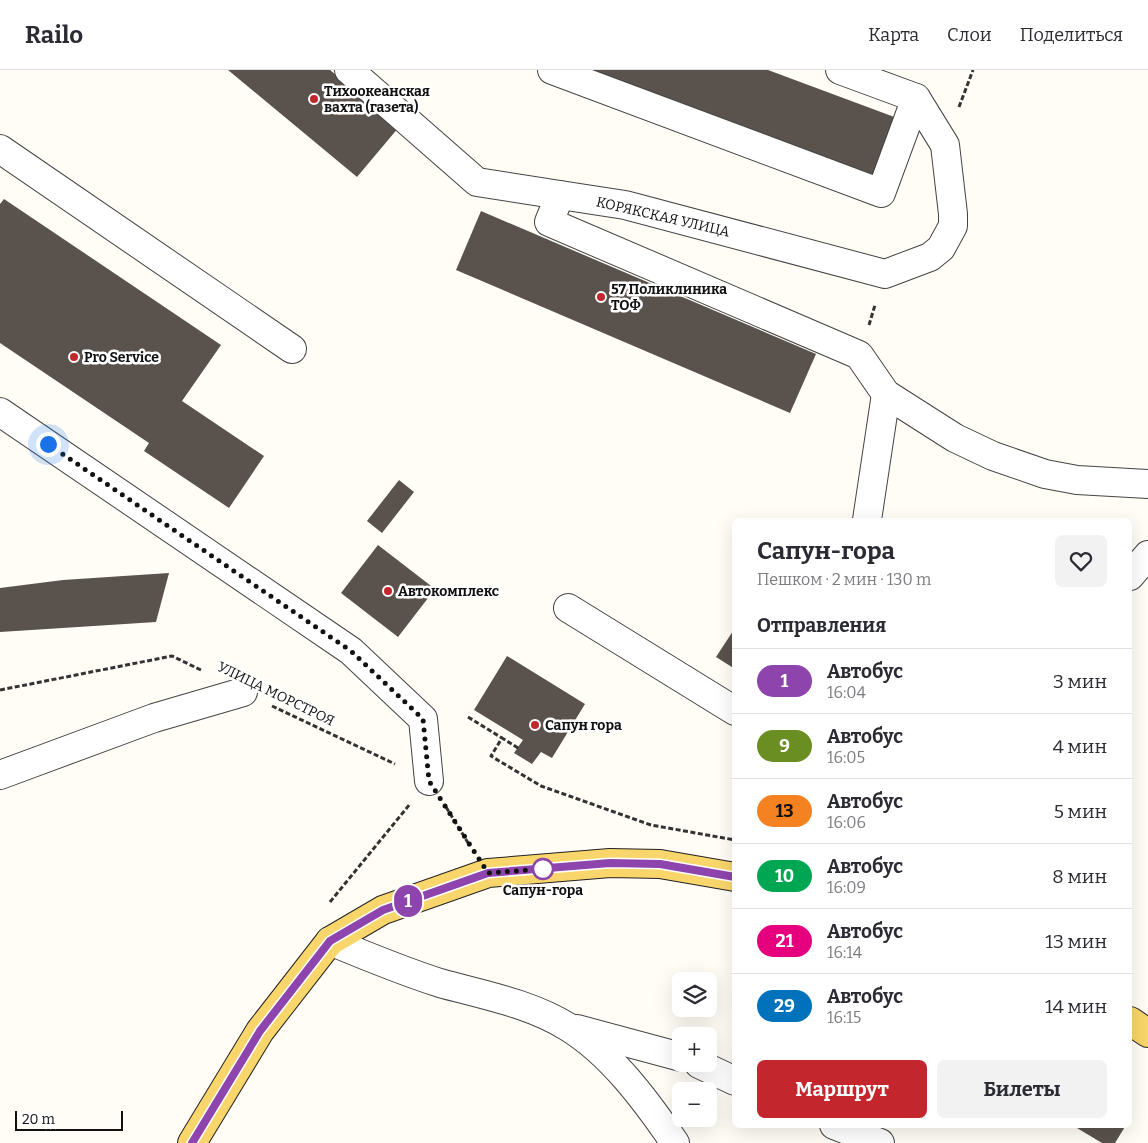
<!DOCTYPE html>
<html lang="ru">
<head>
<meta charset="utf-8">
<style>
  :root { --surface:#fff; --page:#f2f2f3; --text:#2b2b33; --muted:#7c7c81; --line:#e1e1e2; --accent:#c4262e }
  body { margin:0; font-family:Bitter,serif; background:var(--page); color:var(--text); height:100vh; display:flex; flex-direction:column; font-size:19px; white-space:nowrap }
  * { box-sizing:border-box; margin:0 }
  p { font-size:16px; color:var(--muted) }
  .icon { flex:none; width:28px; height:28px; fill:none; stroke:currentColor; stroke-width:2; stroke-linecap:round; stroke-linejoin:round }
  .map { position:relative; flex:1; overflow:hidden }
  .sheet { position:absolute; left:732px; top:448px; width:400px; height:610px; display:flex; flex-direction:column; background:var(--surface); border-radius:8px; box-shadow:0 5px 20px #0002 }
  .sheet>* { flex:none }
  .badge { padding:0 10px; border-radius:16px; font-size:18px; line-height:32px }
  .tools { position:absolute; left:672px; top:902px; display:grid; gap:10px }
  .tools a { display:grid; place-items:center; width:45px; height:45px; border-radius:8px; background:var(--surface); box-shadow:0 5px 20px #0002; font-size:25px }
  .scale { position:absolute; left:15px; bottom:12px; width:108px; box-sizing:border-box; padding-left:5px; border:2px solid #111; border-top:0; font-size:14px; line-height:18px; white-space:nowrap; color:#111; -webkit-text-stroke:4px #fff; paint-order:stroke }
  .you { position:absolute; width:25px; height:25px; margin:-12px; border:4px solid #fff; border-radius:50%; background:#1a73e8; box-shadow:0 0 0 8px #1a73e833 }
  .map>.badge { position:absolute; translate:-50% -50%; box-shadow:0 0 0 2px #fff }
  h2 { padding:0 25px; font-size:19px; line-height:45px }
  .round { display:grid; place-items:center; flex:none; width:52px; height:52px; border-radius:8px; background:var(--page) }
  .summary { display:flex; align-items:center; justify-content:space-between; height:85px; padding:0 25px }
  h1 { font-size:24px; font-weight:700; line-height:38px }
  .action { display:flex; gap:10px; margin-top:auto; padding:10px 25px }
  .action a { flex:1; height:58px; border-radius:8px; background:var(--accent); color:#fff; font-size:20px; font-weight:700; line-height:58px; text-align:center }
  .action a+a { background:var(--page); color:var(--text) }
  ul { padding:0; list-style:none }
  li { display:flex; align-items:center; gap:15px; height:65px; padding:0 25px; border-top:1px solid var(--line) }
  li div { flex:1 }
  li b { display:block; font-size:19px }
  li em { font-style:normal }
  li .badge { min-width:55px; font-weight:700; text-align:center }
  header { display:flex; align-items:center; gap:30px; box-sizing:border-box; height:70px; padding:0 25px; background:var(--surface); border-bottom:1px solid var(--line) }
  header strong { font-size:24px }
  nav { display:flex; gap:28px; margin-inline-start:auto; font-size:18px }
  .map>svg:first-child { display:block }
  .building { fill:#5a524d }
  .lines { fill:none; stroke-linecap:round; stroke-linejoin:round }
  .minor-casing { stroke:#444; stroke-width:30 }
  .major-casing { stroke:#222; stroke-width:30 }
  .path { stroke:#333; stroke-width:3; stroke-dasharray:5 2.5; stroke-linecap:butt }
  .minor { stroke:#fff; stroke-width:28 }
  .major { stroke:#f9d66b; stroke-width:28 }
  .line-casing { stroke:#fff; stroke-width:11 }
  .line { stroke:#8e44ad; stroke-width:8 }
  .walk { stroke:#111; stroke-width:5; stroke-dasharray:0 9 }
  .poi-dot { fill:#c4262e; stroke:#fff; stroke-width:2 }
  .stop-dot { fill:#fff; stroke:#8e44ad; stroke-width:2.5 }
  .labels { text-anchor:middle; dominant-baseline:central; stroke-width:5; stroke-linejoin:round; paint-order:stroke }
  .poi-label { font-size:14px; font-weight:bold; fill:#111; stroke:#fff; text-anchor:start }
  .street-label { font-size:14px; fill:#111; stroke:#fff }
  .stop-label { font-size:14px; font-weight:bold; fill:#111; stroke:#fff }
</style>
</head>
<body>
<header>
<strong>Railo</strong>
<nav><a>Карта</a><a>Слои</a><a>Поделиться</a></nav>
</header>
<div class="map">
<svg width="1148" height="1073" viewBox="0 0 1148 1073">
  <rect width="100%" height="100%" fill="#fffdf5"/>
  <g class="building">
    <path d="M228,0H330L399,57L357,107Z"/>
    <path d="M576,0H768L897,48L873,111Z"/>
    <path d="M4,129L221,275L182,331L264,386L229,438L144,381L149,373L0,273V134Z"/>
    <path d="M481,141L816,284L790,343L456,200Z"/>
    <path d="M399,410L414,422L382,463L367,451Z"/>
    <path d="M378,475L435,519L398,567L341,523Z"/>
    <path d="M169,503L156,552L0,562V518L63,510Z"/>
    <path d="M735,558V599L716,587Z"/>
    <path d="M507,586L585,634L552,688L541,682L532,694L514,683L523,670L474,640Z"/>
    <path d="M1072,1055H1126L1115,1073H1102Z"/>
  </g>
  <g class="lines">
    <g class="minor-casing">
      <g id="minor">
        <path d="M349,0L477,112L560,125"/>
        <path d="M552,0L881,123L916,28"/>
        <path d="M840,0L916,28L945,75L953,144V156L941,178L930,187L885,204L625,135L560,125L549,152L859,285L886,324L955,368L993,386L1045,404L1077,410L1148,414"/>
        <path d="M0,79L292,279"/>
        <path d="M0,342L351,581L423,649L429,711"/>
        <path d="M867,450L886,324"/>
        <path d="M1130,506L1148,485"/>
        <path d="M568,538L735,641"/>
        <path d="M0,705L154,648L243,622"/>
        <path d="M330,871C366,886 402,901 440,913C483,925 529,933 568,957C611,983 647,1032 675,1073"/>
        <path d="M577,959L681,987"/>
        <path d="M699,994L735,1011"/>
        <path d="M834,1055L880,1073"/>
      </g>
    </g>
    <g class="major-casing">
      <g id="major">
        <path d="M1130,951L1148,963"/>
        <path d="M192,1073L260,961L330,871L383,840L488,803L610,793L660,794L735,807"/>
      </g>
    </g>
    <g class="path">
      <path d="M959,37L973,0"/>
      <path d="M869,255L875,235"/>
      <path d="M0,620L172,586L201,600"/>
      <path d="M272,636L395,694"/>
      <path d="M468,647L502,668"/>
      <path d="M518,678L502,668L491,686L541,716L651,755L735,770"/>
      <path d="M446,737L470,776"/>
      <path d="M330,832L410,734"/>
    </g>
    <use href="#minor" class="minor"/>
    <use href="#major" class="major"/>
  </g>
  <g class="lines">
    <g class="line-casing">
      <path id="line" d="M192,1073L260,961L330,871L383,840L488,803L610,793L660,794L735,807"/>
    </g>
    <use href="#line" class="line"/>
    <path class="walk" d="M48,374L351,581L423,649L429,711L488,803L543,799"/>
  </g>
  <g class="poi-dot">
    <circle cx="314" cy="29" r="5"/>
    <circle cx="601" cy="227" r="5"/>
    <circle cx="74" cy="287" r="5"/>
    <circle cx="388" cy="521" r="5"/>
    <circle cx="535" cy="655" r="5"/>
  </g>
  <circle class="stop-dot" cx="543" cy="799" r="10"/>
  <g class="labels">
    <g class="poi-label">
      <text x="324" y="21">Тихоокеанская<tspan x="324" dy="16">вахта (газета)</tspan></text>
      <text x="611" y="219">57 Поликлиника<tspan x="611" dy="16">ТОФ</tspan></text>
      <text x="84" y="287">Pro Service</text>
      <text x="398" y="521">Автокомплекс</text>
      <text x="545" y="655">Сапун гора</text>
    </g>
    <g class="street-label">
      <text transform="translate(663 147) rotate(13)">КОРЯКСКАЯ УЛИЦА</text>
      <text transform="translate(276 624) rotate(26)">УЛИЦА МОРСТРОЯ</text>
    </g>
    <g class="stop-label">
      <text x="543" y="820">Сапун-гора</text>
    </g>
  </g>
</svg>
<div class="tools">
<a><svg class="icon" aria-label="layers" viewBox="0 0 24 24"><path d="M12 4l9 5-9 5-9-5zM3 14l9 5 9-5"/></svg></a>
<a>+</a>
<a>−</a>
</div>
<div class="scale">20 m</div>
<div class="you" style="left:48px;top:374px"></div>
<b class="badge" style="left:408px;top:831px;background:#8e44ad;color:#fff">1</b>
<section class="sheet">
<div class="summary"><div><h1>Сапун-гора</h1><p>Пешком · 2 мин · 130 m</p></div><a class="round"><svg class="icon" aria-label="heart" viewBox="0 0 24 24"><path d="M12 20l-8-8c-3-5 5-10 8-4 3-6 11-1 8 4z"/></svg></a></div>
<h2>Отправления</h2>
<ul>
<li><span class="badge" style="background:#8e44ad;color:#fff">1</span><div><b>Автобус</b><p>16:04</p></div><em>3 мин</em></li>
<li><span class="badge" style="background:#6b8e23;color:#fff">9</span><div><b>Автобус</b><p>16:05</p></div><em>4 мин</em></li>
<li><span class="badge" style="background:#f58220;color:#111">13</span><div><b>Автобус</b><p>16:06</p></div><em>5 мин</em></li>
<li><span class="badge" style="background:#00a651;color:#fff">10</span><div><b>Автобус</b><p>16:09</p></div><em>8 мин</em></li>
<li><span class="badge" style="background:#e6007e;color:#fff">21</span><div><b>Автобус</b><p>16:14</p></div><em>13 мин</em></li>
<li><span class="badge" style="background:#0072bc;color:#fff">29</span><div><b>Автобус</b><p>16:15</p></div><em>14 мин</em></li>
</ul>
<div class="action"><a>Маршрут</a><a>Билеты</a></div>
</section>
</div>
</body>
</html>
